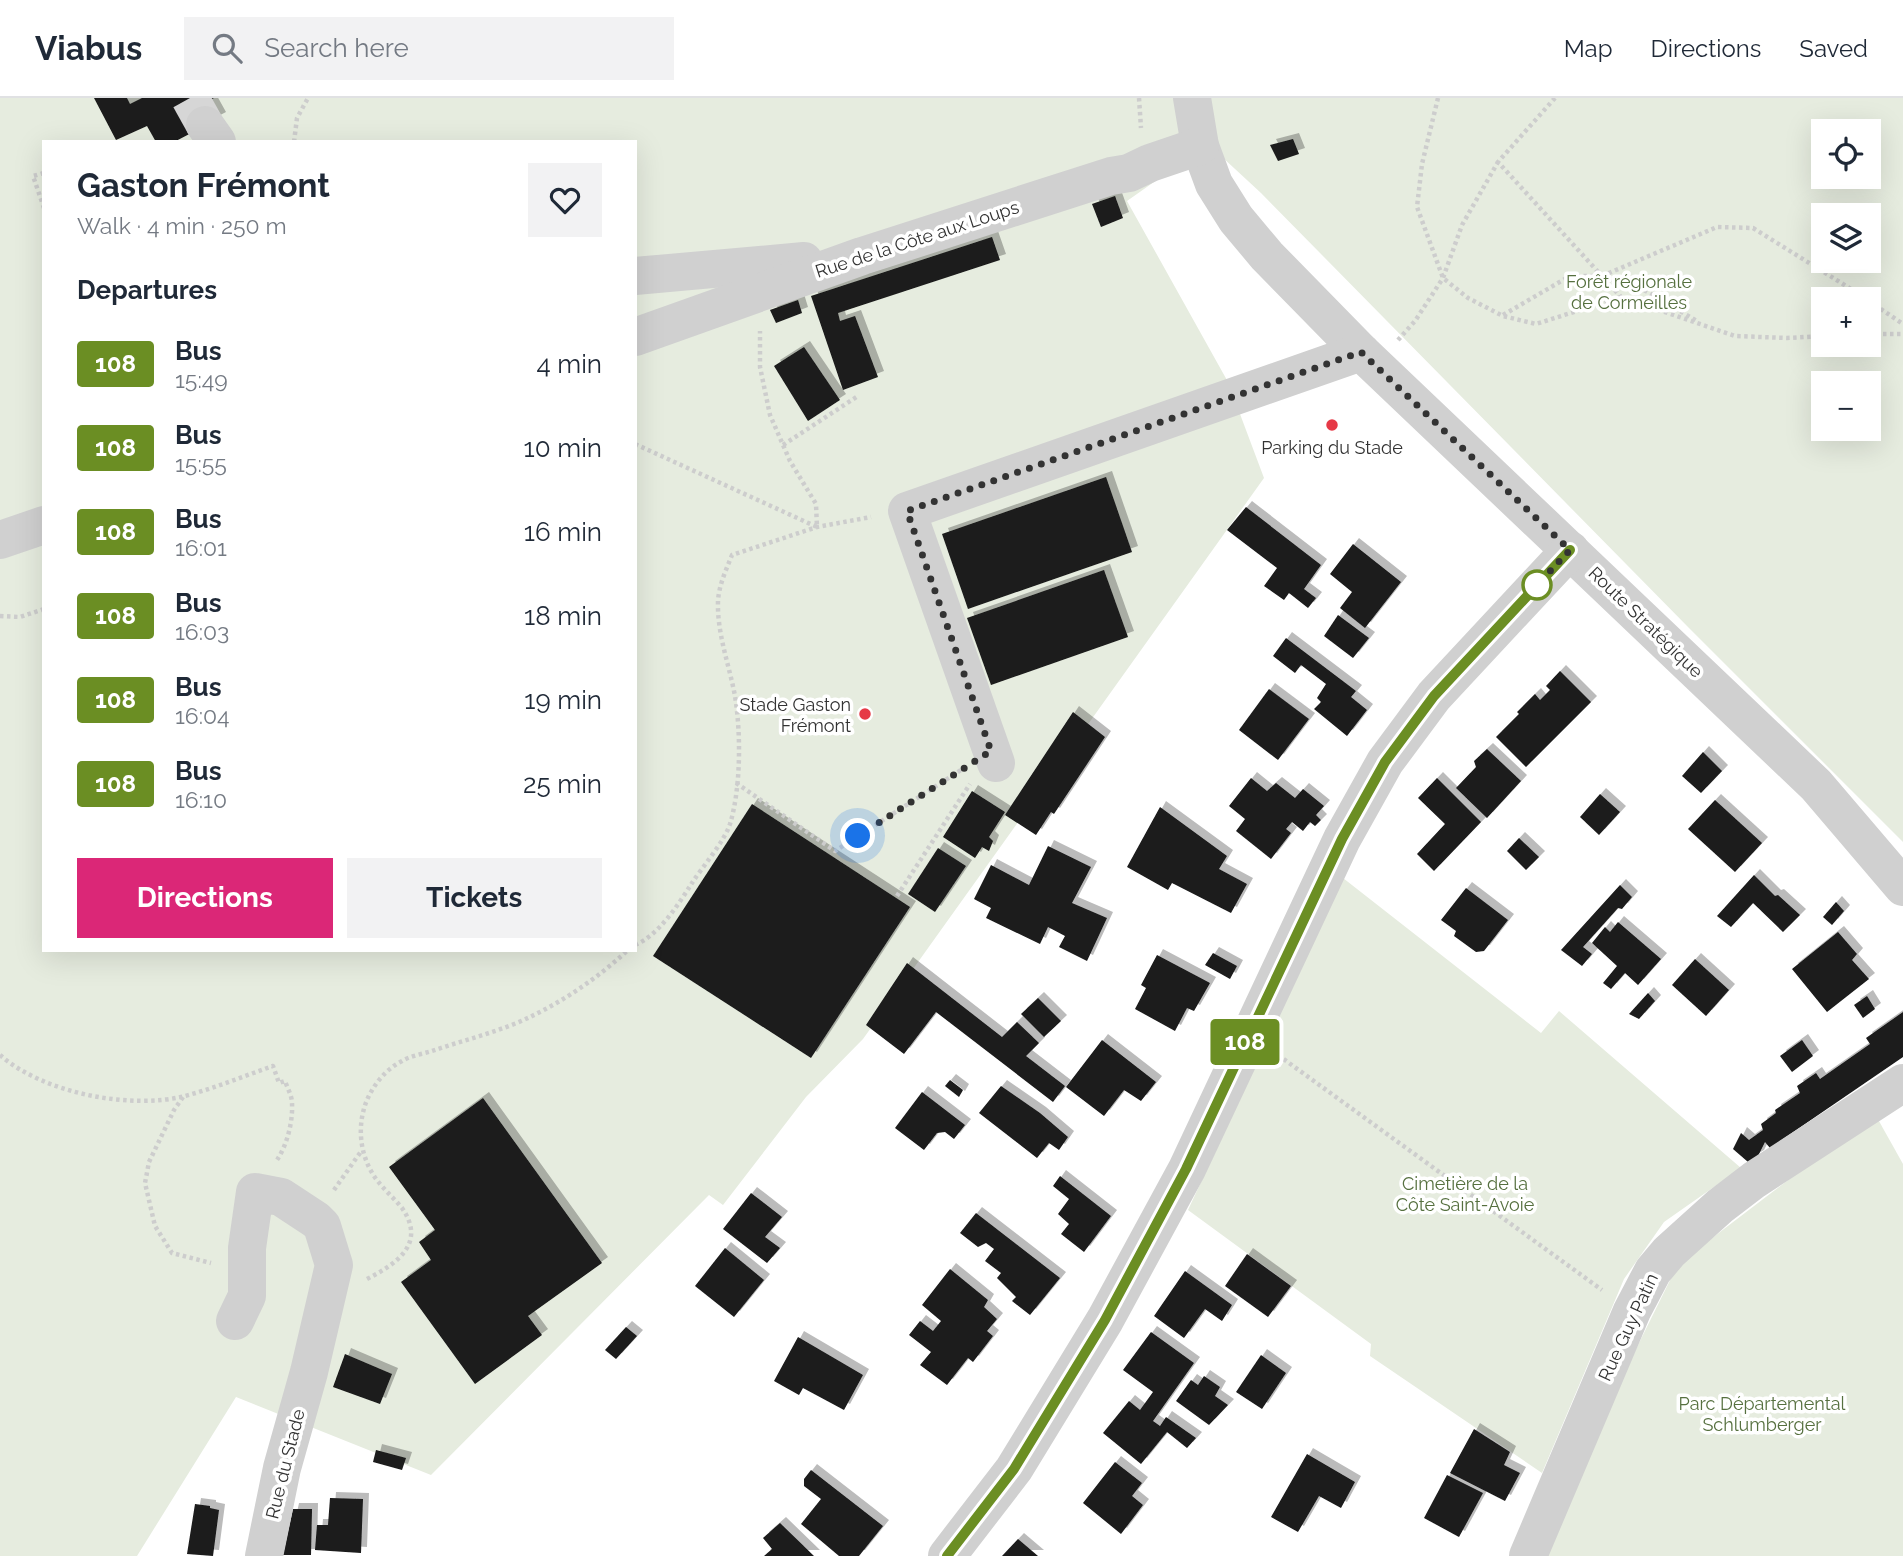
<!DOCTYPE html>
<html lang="en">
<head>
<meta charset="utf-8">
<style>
  :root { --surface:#fff; --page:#f2f2f3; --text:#1f2937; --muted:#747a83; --line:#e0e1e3; --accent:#db2777 }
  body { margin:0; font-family:Raleway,sans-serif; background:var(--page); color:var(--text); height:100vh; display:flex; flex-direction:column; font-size:26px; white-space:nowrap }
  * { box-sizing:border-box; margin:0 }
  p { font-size:23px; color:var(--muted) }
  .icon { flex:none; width:38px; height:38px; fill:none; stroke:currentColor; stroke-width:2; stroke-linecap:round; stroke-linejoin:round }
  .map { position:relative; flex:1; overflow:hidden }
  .sheet { position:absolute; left:42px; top:42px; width:595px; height:812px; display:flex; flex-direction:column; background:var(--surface); border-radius:0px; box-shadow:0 7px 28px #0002 }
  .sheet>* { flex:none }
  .badge { padding:0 14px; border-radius:5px; font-size:24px; line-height:46px }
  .controls { position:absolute; left:1811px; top:21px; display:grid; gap:14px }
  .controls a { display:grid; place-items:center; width:70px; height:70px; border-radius:0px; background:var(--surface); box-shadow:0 7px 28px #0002; font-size:35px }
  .you { position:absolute; width:35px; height:35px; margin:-18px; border:5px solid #fff; border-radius:50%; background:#1a73e8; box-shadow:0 0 0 10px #1a73e833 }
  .map>.badge { position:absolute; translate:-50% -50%; box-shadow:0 0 0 4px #fff }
  h2 { padding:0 35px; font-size:26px; line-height:63px }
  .round { display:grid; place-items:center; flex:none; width:74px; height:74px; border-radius:0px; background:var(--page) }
  .headline { display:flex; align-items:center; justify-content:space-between; height:119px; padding:0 35px }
  h1 { font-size:33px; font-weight:700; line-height:52px }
  .primary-button { display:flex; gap:14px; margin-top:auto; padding:14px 35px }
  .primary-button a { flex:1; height:80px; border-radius:0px; background:var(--accent); color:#fff; font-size:28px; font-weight:700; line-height:80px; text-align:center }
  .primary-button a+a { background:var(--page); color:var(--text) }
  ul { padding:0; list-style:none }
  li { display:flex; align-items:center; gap:21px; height:84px; padding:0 35px }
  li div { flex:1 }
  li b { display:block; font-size:26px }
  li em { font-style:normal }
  li .badge { min-width:77px; font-weight:700; text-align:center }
  header { display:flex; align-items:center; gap:42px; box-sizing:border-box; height:98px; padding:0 35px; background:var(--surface); border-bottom:2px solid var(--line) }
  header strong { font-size:33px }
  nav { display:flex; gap:38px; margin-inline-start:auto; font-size:24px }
  .search { width:490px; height:63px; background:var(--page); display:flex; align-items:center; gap:18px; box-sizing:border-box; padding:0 24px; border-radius:0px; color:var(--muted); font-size:26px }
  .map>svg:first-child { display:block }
  .green { fill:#e6ecdf; fill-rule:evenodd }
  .building { fill:#1a1a1a; filter:url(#shadow) }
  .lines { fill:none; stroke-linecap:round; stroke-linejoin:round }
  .minor-tunnel { stroke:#d6d6d6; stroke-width:38; stroke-dasharray:38 19; stroke-linecap:butt }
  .path { stroke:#cdcdcd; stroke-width:4.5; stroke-dasharray:3.5 3.5; stroke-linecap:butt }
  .minor { stroke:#d0d0d0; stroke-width:38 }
  .line-casing { stroke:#fff; stroke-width:16 }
  .line { stroke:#6b8e23; stroke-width:10 }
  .walk { stroke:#333; stroke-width:7; stroke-dasharray:0 12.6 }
  .poi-dot { fill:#e63946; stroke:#fff; stroke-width:2.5 }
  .stop-dot { fill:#fff; stroke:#6b8e23; stroke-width:3.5 }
  .labels { text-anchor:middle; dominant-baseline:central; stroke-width:7; stroke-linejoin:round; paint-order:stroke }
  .street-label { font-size:18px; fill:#333; stroke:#fff }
  .park-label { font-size:18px; fill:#56703f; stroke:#fff }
  .poi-label { font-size:18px; fill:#333; stroke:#fff }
</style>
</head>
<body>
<header>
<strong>Viabus</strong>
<div class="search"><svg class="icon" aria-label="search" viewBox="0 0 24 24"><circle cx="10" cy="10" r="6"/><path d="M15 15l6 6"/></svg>Search here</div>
<nav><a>Map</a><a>Directions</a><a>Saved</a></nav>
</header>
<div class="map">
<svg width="1903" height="1458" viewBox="0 0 1903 1458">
  <defs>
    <filter id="shadow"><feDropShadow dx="6" dy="-6" stdDeviation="0" flood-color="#0004"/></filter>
  </defs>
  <rect width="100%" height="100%" fill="#fff"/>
  <g class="green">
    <path d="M0,0H1903V744L1688,529L1261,95L1208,46L1127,103L1228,284L1264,380L863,941L806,999L723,1107L709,1097L431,1377L236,1299L137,1458H0ZM1824,33H1869V79H1824ZM44,44H635V852H44ZM1824,117H1869V163H1824ZM1824,201H1869V247H1824ZM1824,285H1869V331H1824Z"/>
    <path d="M1343,780L1541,935L1559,913L1741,1070L1664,1124L1624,1181L1542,1375L1370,1258L1371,1246L1188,1112Z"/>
    <path d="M1875,1016L1903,1066V1458H1539L1600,1324L1678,1166Z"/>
  </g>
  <g class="building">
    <path d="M94,0H127L130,6L142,0H214L210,2L220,20L174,44H156L147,28L116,42Z"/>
    <path d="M1293,41L1299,56L1278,63L1270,47Z"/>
    <path d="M1115,98L1123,120L1101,129L1092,106Z"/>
    <path d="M992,139L1000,162L838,215L840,223L855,218L878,279L843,292L811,198Z"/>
    <path d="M798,202L802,215L776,225L770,212Z"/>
    <path d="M804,249L840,302L808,323L774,268Z"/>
    <path d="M1106,379L1132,454L968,511L942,436Z"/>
    <path d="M1246,409L1321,467L1304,491L1316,500L1308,510L1289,495L1284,502L1264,488L1277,470L1227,432Z"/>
    <path d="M1353,446L1401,484L1365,530L1340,510L1352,494L1330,476Z"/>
    <path d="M1104,472L1128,539L991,587L967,520Z"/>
    <path d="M1338,517L1369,540L1353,560L1324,538Z"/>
    <path d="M1286,540L1356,593L1351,599L1367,612L1347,638L1314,611L1321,604L1317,600L1326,586L1301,567L1295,575L1273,558Z"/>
    <path d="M1560,573L1591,604L1526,669L1496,639L1519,616L1517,614L1535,596L1540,602L1550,592L1546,588Z"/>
    <path d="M1269,591L1309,621L1278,662L1239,632Z"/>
    <path d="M1073,614L1105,639L1054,716L1051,714L1036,737L1005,717Z"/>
    <path d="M1487,651L1521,683L1487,720L1456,690L1476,669L1474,663Z"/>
    <path d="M1703,654L1722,673L1701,695L1682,678Z"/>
    <path d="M1251,680L1267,693L1276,685L1295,700L1303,691L1324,708L1316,717L1321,722L1315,728L1310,724L1303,733L1292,724L1286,731L1291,735L1271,761L1236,733L1245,721L1229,708Z"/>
    <path d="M1437,680L1481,724L1434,773L1417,756L1445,726L1418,700Z"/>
    <path d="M972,693L1005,714L989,739L993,743L989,753L982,749L975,760L943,739Z"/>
    <path d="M1600,696L1620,714L1599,737L1580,719Z"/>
    <path d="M1715,702L1762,745L1735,774L1688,731Z"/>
    <path d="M752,706L910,809L811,960L653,858Z"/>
    <path d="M1160,709L1227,758L1219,771L1247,786L1231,815L1172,785L1168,792L1127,769Z"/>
    <path d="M1519,740L1539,759L1526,772L1507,753Z"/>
    <path d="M1048,748L1091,769L1072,805L1107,820L1087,863L1059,849L1065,838L1048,829L1040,846L986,820L991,810L974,801L991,767L1029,787Z"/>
    <path d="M938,750L966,768L935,814L908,796Z"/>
    <path d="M1754,777L1775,798L1778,797L1800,817L1783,834L1753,805L1731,829L1717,818Z"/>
    <path d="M1620,787L1632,799L1622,811L1618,810L1583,849L1592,856L1582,868L1561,852Z"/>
    <path d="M1466,790L1508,822L1484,853L1476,854L1454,838L1456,833L1441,822Z"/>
    <path d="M1836,804L1844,813L1832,827L1823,819Z"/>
    <path d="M1618,824L1661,861L1638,887L1625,875L1611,891L1603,885L1617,868L1592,845L1605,829L1610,834Z"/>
    <path d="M1838,834L1857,856L1852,862L1869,881L1827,914L1792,871Z"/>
    <path d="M1213,855L1237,868L1230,881L1205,867Z"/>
    <path d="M1157,857L1210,885L1194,913L1187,910L1175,933L1135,911L1146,890L1141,887Z"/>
    <path d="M1695,861L1729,892L1706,918L1672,887Z"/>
    <path d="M907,865L1002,939L1017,924L1039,945L1026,958L1065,988L1053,1004L936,914L904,956L866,927Z"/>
    <path d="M1648,895L1655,903L1639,921L1629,916Z"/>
    <path d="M1867,898L1875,911L1863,920L1854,907Z"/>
    <path d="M1038,900L1061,923L1044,939L1021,916Z"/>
    <path d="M1903,914V959L1770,1050L1765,1044L1758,1058L1748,1064L1733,1051L1741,1035L1749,1042L1763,1032L1761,1026L1776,1015L1775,1012L1800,995L1797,988L1816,975L1820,981L1870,946L1866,940Z"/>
    <path d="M1102,942L1156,984L1141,1003L1124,992L1104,1018L1066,989Z"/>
    <path d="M1802,942L1813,958L1792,974L1780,958Z"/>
    <path d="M950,982L963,992L959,999L945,988Z"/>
    <path d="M1001,988L1040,1015L1068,1039L1059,1052L1049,1045L1037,1060L979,1015Z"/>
    <path d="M922,994L965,1027L954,1041L945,1034L937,1035L924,1052L895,1030Z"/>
    <path d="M483,1000L602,1165L528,1218L542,1237L475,1286L401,1184L431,1162L419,1144L435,1132L389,1069Z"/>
    <path d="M1060,1078L1111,1118L1084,1154L1061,1136L1069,1126L1058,1116L1069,1101L1053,1088Z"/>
    <path d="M751,1095L782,1119L765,1139L780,1150L767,1165L723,1131Z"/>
    <path d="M976,1115L1060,1180L1030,1217L1012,1203L1016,1199L997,1180L1001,1175L985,1163L994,1151L986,1145L978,1149L960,1135Z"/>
    <path d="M725,1150L764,1182L734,1219L695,1188Z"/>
    <path d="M1247,1156L1291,1188L1268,1219L1225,1188Z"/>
    <path d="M950,1171L988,1202L984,1209L997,1221L987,1233L993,1238L973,1264L968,1260L947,1287L920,1267L931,1254L909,1237L920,1223L933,1233L941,1223L922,1207Z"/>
    <path d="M1185,1173L1232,1207L1222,1223L1205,1211L1184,1240L1154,1218Z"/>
    <path d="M626,1229L637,1238L616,1261L605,1252Z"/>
    <path d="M1151,1234L1194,1265L1153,1323L1160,1328L1166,1319L1196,1340L1187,1350L1167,1334L1141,1366L1103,1335L1129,1303L1140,1312L1153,1294L1123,1272Z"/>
    <path d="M798,1239L863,1277L844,1312L803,1290L799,1297L774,1283Z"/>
    <path d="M345,1256L392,1276L380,1306L333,1289Z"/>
    <path d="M1261,1257L1286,1275L1262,1311L1236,1294Z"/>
    <path d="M1204,1278L1220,1289L1215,1298L1228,1307L1209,1327L1176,1303L1191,1282L1198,1287Z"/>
    <path d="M1474,1331L1510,1354L1504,1367L1520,1375L1505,1403L1450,1375Z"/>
    <path d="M376,1352L406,1360L402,1372L373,1364Z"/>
    <path d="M1307,1356L1355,1384L1341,1410L1319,1398L1298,1434L1271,1419Z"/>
    <path d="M1115,1364L1142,1385L1132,1398L1143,1407L1121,1436L1083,1405Z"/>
    <path d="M811,1372L883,1428L859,1458H839L801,1426L821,1401L804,1388V1381Z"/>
    <path d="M1447,1377L1483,1395L1459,1439L1424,1420Z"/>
    <path d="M330,1400L363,1401L361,1455L315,1452L317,1427H328Z"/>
    <path d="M195,1406L210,1408V1410L219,1412L213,1458L187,1456Z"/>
    <path d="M293,1411H312L311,1457H283Z"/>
    <path d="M780,1425L814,1458H764L772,1451L763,1440Z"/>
    <path d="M1018,1441L1038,1458H1002Z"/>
  </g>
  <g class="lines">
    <path class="minor-tunnel" d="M190,0L205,27"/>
    <g class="path">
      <path d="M1139,0L1141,30"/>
      <path d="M1438,0L1422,66L1417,109L1443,180L1468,200L1503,218L1536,226L1621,199L1735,238L1787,240L1824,238"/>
      <path d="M1555,0L1498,64L1621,199"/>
      <path d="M294,44L297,20L308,0"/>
      <path d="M44,75L33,78L44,110"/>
      <path d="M1602,178L1717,129L1753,130L1867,201"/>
      <path d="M1869,203L1903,226"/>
      <path d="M1503,217L1570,178H1602L1646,193L1697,223"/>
      <path d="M1869,236H1903"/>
      <path d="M1398,242L1415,223L1443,180L1462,127L1498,64"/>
      <path d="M635,346L817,429L816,406L790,363L770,317L760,269V233"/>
      <path d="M783,347L858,298"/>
      <path d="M0,518L20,519L44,511"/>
      <path d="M736,685L835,753L961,672"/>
      <path d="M897,798L970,686"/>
      <path d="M635,847C659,837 678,807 692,785C703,768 724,744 730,726C741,690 741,635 735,598C729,566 717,536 718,503C719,487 726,472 732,457L817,429L871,419"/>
      <path d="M0,957C43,995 130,1012 185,998C215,990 244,978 273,968L279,985L285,983C287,989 292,998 292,1005C293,1024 287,1047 277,1062"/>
      <path d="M1278,957L1602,1192"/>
      <path d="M183,999L174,1012L149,1064L145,1085L155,1128L172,1155L211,1165"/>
      <path d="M334,1092L362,1052"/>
      <path d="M367,1181C396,1166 427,1146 402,1110C393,1099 382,1090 374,1078C359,1055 357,1026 367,1002C374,986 386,971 402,963C410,958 422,956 432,953C464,942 502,933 532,918C567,901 600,878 628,852"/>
    </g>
    <g class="minor">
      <path d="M1192,0L1200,48L1214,86L1236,121L1267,158L1361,254L1816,687L1903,789"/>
      <path d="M205,27L217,44"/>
      <path d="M635,178L804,163"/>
      <path d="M635,239L862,158L1111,78L1129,75L1150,65L1200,48"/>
      <path d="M0,442L44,427"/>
      <path d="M996,665L907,413L1361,254"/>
      <path d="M235,1223L247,1198V1150L255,1094L281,1099L316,1122L322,1128L334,1167L309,1274L282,1370L264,1458"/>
      <path d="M947,1458L1014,1371L1105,1222L1187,1071L1342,741L1385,664L1434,598L1570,452"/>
      <path d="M1528,1458L1632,1213L1653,1173L1669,1154L1720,1108L1754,1082L1903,985"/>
    </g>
  </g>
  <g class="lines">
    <g class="line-casing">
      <path id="line" d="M947,1458L1014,1371L1105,1222L1186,1071L1342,741L1385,664L1434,598L1570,452"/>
    </g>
    <use href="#line" class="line"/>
    <path class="walk" d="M858,738L991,653L907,413L1361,254L1570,452L1537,487"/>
  </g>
  <g class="poi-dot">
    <circle cx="1332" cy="327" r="7"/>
    <circle cx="865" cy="616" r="7"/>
  </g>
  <circle class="stop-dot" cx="1537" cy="487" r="14"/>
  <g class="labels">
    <g class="street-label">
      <text transform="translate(917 141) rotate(-18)">Rue de la Côte aux Loups</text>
      <text transform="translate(1646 524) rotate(44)">Route Stratégique</text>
      <text transform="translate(1628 1229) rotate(-65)">Rue Guy Patin</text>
      <text transform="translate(285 1366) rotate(-76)">Rue du Stade</text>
    </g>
    <g class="park-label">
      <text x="1629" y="183">Forêt régionale<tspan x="1629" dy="21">de Cormeilles</tspan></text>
      <text x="1465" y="1085">Cimetière de la<tspan x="1465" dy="21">Côte Saint-Avoie</tspan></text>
      <text x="1762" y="1305">Parc Départemental<tspan x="1762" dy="21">Schlumberger</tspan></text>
    </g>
    <g class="poi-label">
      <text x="1332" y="349">Parking du Stade</text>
      <text x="851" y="606" text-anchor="end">Stade Gaston<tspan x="851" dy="21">Frémont</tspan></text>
    </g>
  </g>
</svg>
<div class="controls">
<a><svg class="icon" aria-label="locate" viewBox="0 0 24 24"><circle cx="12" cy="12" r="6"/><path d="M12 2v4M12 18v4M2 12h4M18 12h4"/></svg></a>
<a><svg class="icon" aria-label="layers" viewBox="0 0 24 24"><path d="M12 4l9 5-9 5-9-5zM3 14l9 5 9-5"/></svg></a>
<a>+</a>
<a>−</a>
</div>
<div class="you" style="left:858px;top:738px"></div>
<b class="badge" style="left:1245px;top:944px;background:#6b8e23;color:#fff">108</b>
<section class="sheet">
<div class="headline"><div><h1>Gaston Frémont</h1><p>Walk · 4 min · 250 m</p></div><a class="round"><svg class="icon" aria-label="heart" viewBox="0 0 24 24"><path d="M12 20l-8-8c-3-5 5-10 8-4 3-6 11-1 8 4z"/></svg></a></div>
<h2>Departures</h2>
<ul>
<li><span class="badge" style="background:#6b8e23;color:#fff">108</span><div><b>Bus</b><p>15:49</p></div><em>4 min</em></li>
<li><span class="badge" style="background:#6b8e23;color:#fff">108</span><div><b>Bus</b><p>15:55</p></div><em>10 min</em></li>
<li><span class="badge" style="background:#6b8e23;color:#fff">108</span><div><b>Bus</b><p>16:01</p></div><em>16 min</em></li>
<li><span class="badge" style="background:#6b8e23;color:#fff">108</span><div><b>Bus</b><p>16:03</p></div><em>18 min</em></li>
<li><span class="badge" style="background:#6b8e23;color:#fff">108</span><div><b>Bus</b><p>16:04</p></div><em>19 min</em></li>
<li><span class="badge" style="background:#6b8e23;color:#fff">108</span><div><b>Bus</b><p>16:10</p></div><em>25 min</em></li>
</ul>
<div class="primary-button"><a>Directions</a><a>Tickets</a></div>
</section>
</div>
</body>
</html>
